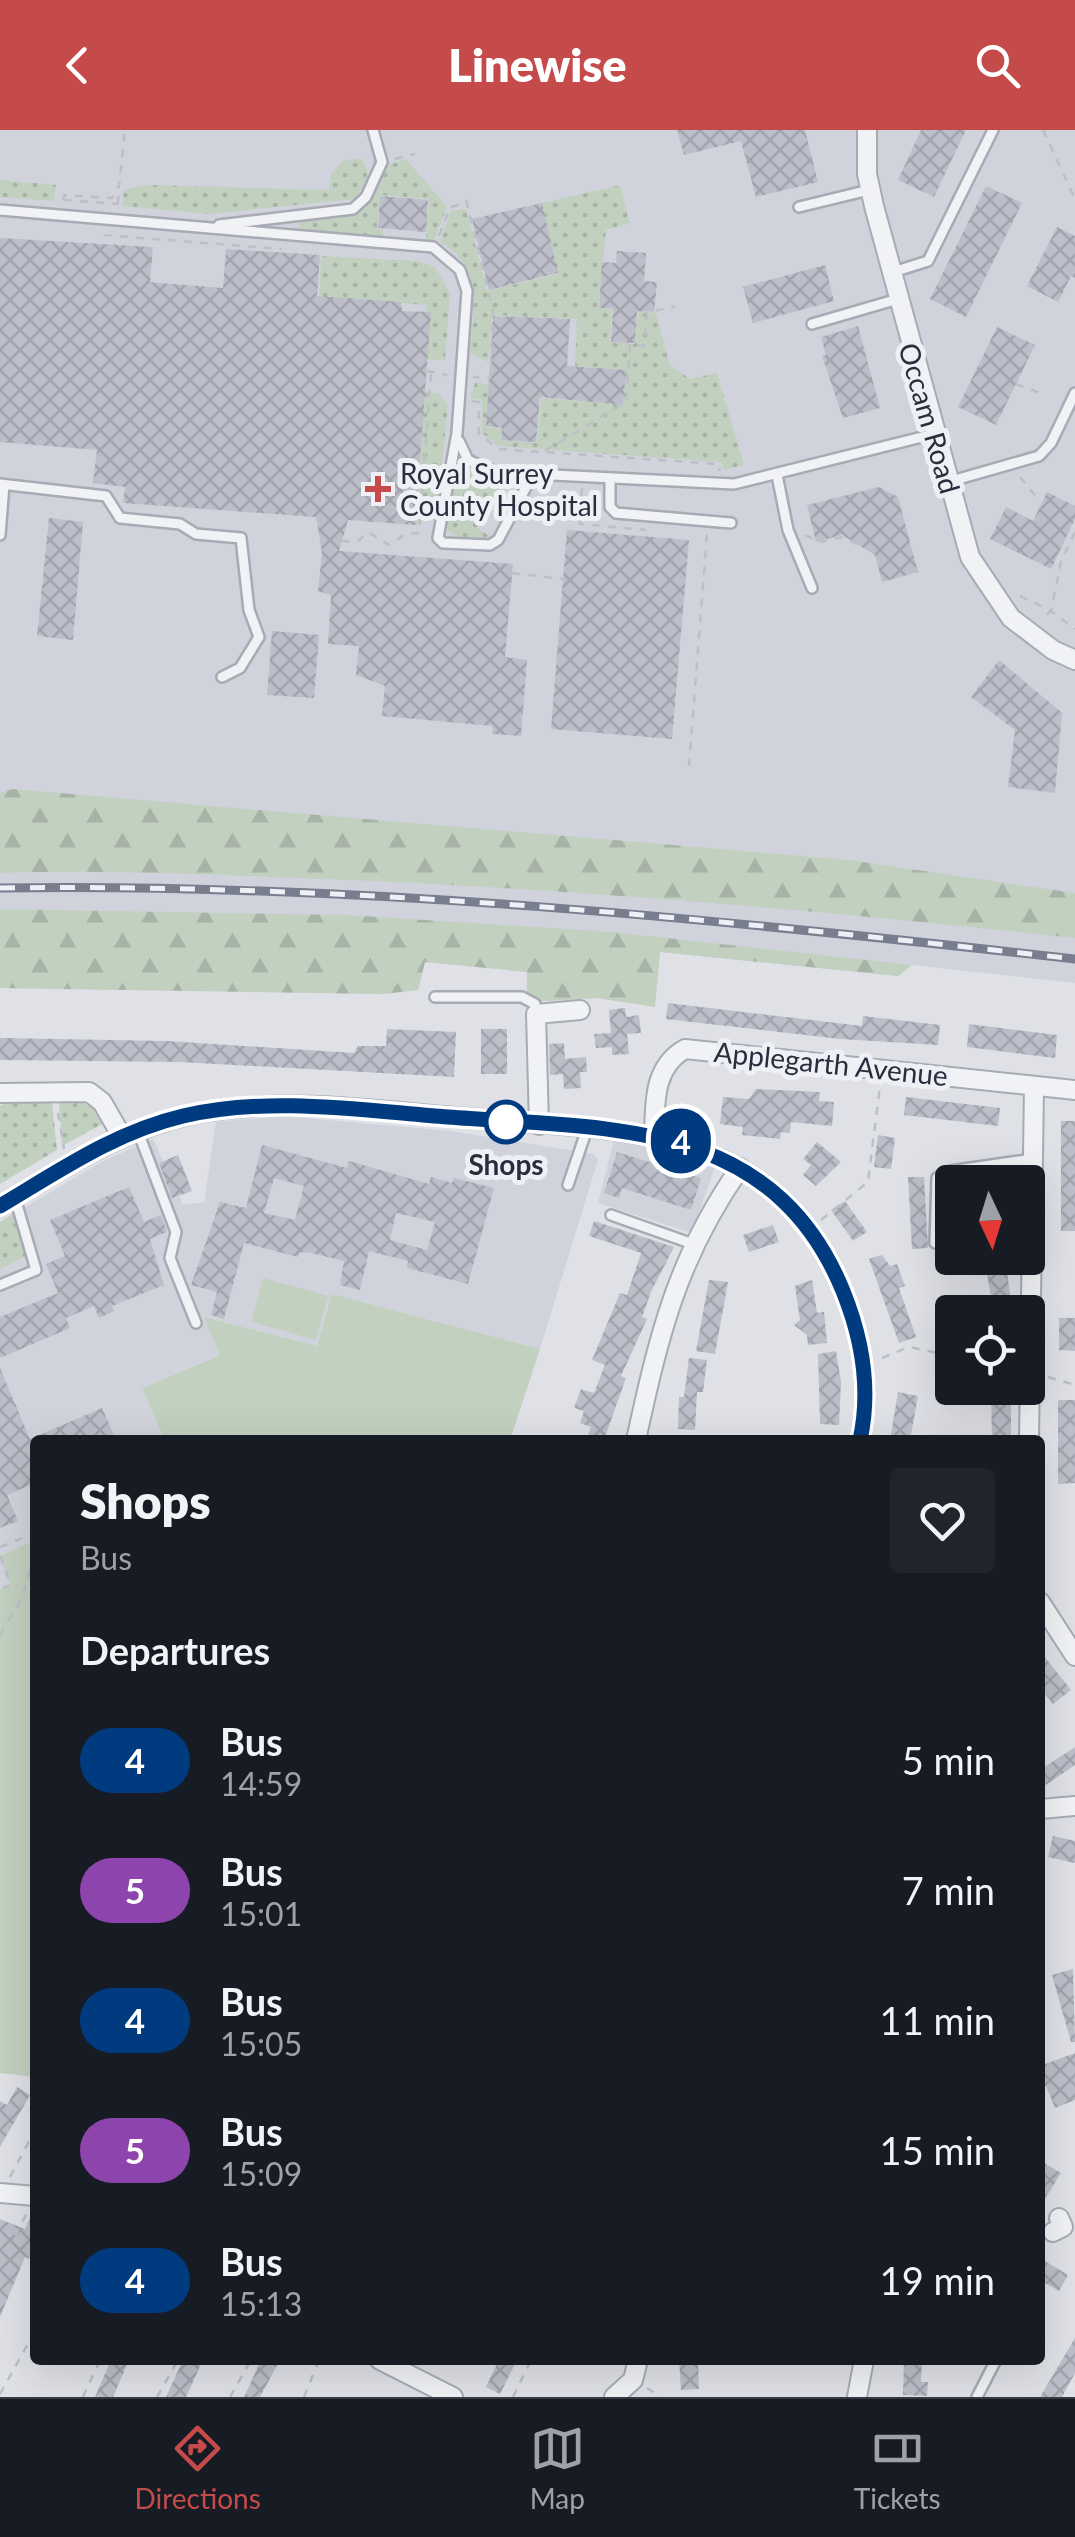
<!DOCTYPE html>
<html lang="en">
<head>
<meta charset="utf-8">
<style>
  :root { --surface:#171b24; --page:#20242c; --text:#f1f3f6; --muted:#9ea1a6; --line:#363941; --accent:#c54b4b }
  body { margin:0; font-family:Lato,sans-serif; background:var(--page); color:var(--text); height:100vh; display:flex; flex-direction:column; font-size:38px; white-space:nowrap }
  * { box-sizing:border-box; margin:0 }
  p { font-size:32px; color:var(--muted) }
  .icon { flex:none; width:55px; height:55px; fill:none; stroke:currentColor; stroke-width:2; stroke-linecap:round; stroke-linejoin:round }
  .map { position:relative; flex:1; overflow:hidden }
  .side { position:absolute; left:30px; top:1305px; width:1015px; height:930px; display:flex; flex-direction:column; background:var(--surface); border-radius:10px; box-shadow:0 10px 40px #0002 }
  .side>* { flex:none }
  .badge { padding:0 20px; border-radius:32px; font-size:35px; line-height:65px }
  .needle { width:65px; rotate:176deg }
  .tools { position:absolute; left:935px; top:1035px; display:grid; gap:20px }
  .tools a { display:grid; place-items:center; width:110px; height:110px; border-radius:10px; background:var(--surface); box-shadow:0 10px 40px #0002; font-size:50px }
  .map>.badge { position:absolute; translate:-50% -50%; box-shadow:0 0 0 5px #fff }
  h2 { padding:0 50px; font-size:38px; line-height:90px }
  .round { display:grid; place-items:center; flex:none; width:105px; height:105px; border-radius:10px; background:var(--page) }
  .head { display:flex; align-items:center; justify-content:space-between; height:170px; padding:0 50px }
  h1 { font-size:48px; font-weight:800; line-height:75px }
  ul { padding:0; list-style:none }
  li { display:flex; align-items:center; gap:30px; height:130px; padding:0 50px }
  li div { flex:1 }
  li b { display:block; font-size:38px }
  li em { font-style:normal }
  li .badge { min-width:110px; font-weight:700; text-align:center }
  header { display:flex; justify-content:space-between; align-items:center; height:130px; padding:0 50px; background:var(--accent); color:#fff; font-size:45px; font-weight:800 }
  .tabs { display:flex; justify-content:space-around; align-items:center; height:140px; border-top:2px solid var(--line); background:var(--surface); font-size:28px; color:var(--muted) }
  .tabs a { display:grid; justify-items:center; gap:5px }
  .tabs .active { color:var(--accent) }
  .map>svg:first-child { display:block }
  .built { fill:#d1d3dc }
  .grass { fill:url(#grass-dots) }
  .forest { fill:url(#forest-firs) }
  .park { fill:#c2d0c0 }
  .building { fill:url(#building-cross-hatch); fill-rule:evenodd }
  .lines { fill:none; stroke-linecap:round; stroke-linejoin:round }
  .lane-casing { stroke:#a8abb4; stroke-width:14 }
  .street-casing { stroke:#a8abb4; stroke-width:22 }
  .path { stroke:#bdbfc6; stroke-width:2.5; stroke-dasharray:8 8; stroke-linecap:butt }
  .lane { stroke:#f1f2f6; stroke-width:9 }
  .street { stroke:#f1f2f6; stroke-width:18 }
  .rail-casing { stroke:#797e8f; stroke-width:9 }
  .rail { stroke:#eef0f5; stroke-width:5; stroke-dasharray:15; stroke-linecap:butt }
  .line-casing { stroke:#fff; stroke-width:22 }
  .line { stroke:#003b80; stroke-width:15 }
  .poi-dot { fill:#c54b4b; stroke:#eef0f5; stroke-width:4 }
  .stop-dot { fill:#fff; stroke:#003b80; stroke-width:5 }
  .labels { text-anchor:middle; dominant-baseline:central; stroke-width:10; stroke-linejoin:round; paint-order:stroke }
  .street-label { font-size:28px; fill:#292d3d; stroke:#eef0f5 }
  .poi-label { font-size:28px; fill:#292d3d; stroke:#eef0f5; text-anchor:start }
  .stop-label { font-size:28px; font-weight:bold; fill:#292d3d; stroke:#eef0f5 }
</style>
</head>
<body>
<header><svg class="icon" aria-label="back" viewBox="0 0 24 24"><path d="M15 5l-7 7 7 7"/></svg>Linewise<svg class="icon" aria-label="search" viewBox="0 0 24 24"><circle cx="10" cy="10" r="6"/><path d="M15 15l6 6"/></svg></header>
<div class="map">
<svg width="1075" height="2267" viewBox="0 0 1075 2267">
  <defs>
    <pattern id="grass-dots" width="8" height="8" patternUnits="userSpaceOnUse" patternTransform="scale(2.5)"><rect width="8" height="8" fill="#c2d0c0"/><path d="M2 2h.1M6 6h.1" fill="none" stroke="#a7b3a6" stroke-width="1.8" stroke-linecap="round"/></pattern>
    <pattern id="forest-firs" width="22" height="20" patternUnits="userSpaceOnUse" patternTransform="scale(2.5)"><rect width="22" height="20" fill="#c2d0c0"/><path d="M5 1l3.5 6h-7zM16 11l3.5 6h-7z" fill="#a7b3a6"/></pattern>
    <pattern id="building-cross-hatch" width="8" height="8" patternUnits="userSpaceOnUse" patternTransform="scale(2.5)"><rect width="8" height="8" fill="#bcbfc9"/><path d="M0 0l8 8M0 8l8-8" fill="none" stroke="#a2a4ae"/></pattern>
  </defs>
  <rect width="100%" height="100%" fill="#dfe1e7"/>
  <g class="built">
    <path d="M0,0H1075V853L912,835L898,846L660,822L655,877L597,868L527,872V842L425,832L418,860L383,864L0,858Z"/>
    <path d="M283,986L451,1001L594,1024L598,1030L540,1219L332,1164L317,1216L205,1187L221,1224L142,1258L164,1310H35V1410L1,1426L11,1455L0,1460V1092L103,1031L153,1009L183,1075L204,1072L216,992Z"/>
    <path d="M614,1010L677,1015L717,1031L692,1103L598,1073Z"/>
  </g>
  <g class="grass">
    <path d="M360,28C374,41 365,57 354,69L209,84L122,76L124,60L147,55L329,60L331,44L342,31Z"/>
    <path d="M406,29L447,77L434,111L426,110L429,69L380,65L377,99L383,100V107L299,101L300,90C340,91 380,86 381,37Z"/>
    <path d="M0,50L56,55L54,71L0,67Z"/>
    <path d="M620,55L630,93L606,100L598,178L612,180L610,212L635,214L638,181L656,183L670,235L690,249L717,243L744,335L724,340L721,332L499,316L482,303V270L470,268L475,253L489,254L486,297L501,299V310L537,313L541,268L623,275L626,240L575,236L577,189L492,185L488,232L470,223C473,181 484,136 440,112L451,81L466,79L487,161L558,144L542,73Z"/>
    <path d="M321,126L418,131L435,137L450,163L445,230L424,229L427,175L319,168Z"/>
    <path d="M421,262L438,263L448,274L438,376L435,386L411,396Z"/>
    <path d="M465,337L480,345L506,349L477,398L491,407C479,412 455,410 447,399L457,342Z"/>
    <path d="M59,971C82,972 93,971 106,992L62,1016Z"/>
    <path d="M6,972H52L57,1020L0,1054V976Z"/>
    <path d="M12,1084L28,1125L0,1139V1092Z"/>
  </g>
  <g class="forest">
    <path d="M13,659L849,730L1075,763V808C826,781 577,759 326,749C217,745 109,739 0,743V663Z"/>
    <path d="M0,779L346,785L612,802L912,835L898,846L660,822L655,877L597,868L527,872V842L425,832L418,860L383,864L0,858Z"/>
  </g>
  <g class="park">
    <path d="M263,1148L328,1166L316,1210L251,1192Z"/>
    <path d="M332,1164L540,1219L510,1310H164L142,1258L220,1225L204,1187L317,1216Z"/>
    <path d="M35,1410V1947L0,1943V1460L11,1455L0,1426Z"/>
  </g>
  <g class="building">
    <path d="M677,0H805L818,52L756,67L741,11L684,25Z"/>
    <path d="M921,0H966L934,67L898,50Z"/>
    <path d="M986,56L1022,73L966,187L930,169Z"/>
    <path d="M380,66L428,70L426,102L378,98Z"/>
    <path d="M542,73L558,143L489,160L472,89Z"/>
    <path d="M1057,97L1075,106V148L1071,146L1058,172L1027,156Z"/>
    <path d="M0,108L153,117L150,152L223,158L226,119L320,125L317,166L401,172L402,181L431,182L415,395L348,390L339,421L513,434L505,527L527,530L521,606L492,604L493,596L382,586L385,556L356,545L359,516L328,514L331,465L318,461L322,422L316,387L123,373L125,357L93,353L97,320L0,312Z"/>
    <path d="M617,121L646,123L644,151L657,152L654,182L637,181L635,213L611,212L613,179L599,178L602,132L616,133Z"/>
    <path d="M825,135L834,171L753,193L743,157Z"/>
    <path d="M493,186L570,189L567,236L626,240L623,275L540,267L536,312L501,310L502,298L486,296Z"/>
    <path d="M858,196L880,278L843,288L822,226L826,225L821,207Z"/>
    <path d="M997,197L1035,215L996,295L958,277Z"/>
    <path d="M879,357L898,367L918,442L882,452L875,425L842,405L816,412L807,375Z"/>
    <path d="M1047,362L1075,376V389L1051,439L990,409L1006,377L1033,391Z"/>
    <path d="M49,388L83,392L73,510L37,506Z"/>
    <path d="M567,400L689,410L672,609L551,599Z"/>
    <path d="M272,501L319,505L314,568L267,565Z"/>
    <path d="M999,530L1062,583L1055,663L1008,657L1015,600L971,567Z"/>
    <path d="M668,873L862,896L863,886L940,895L938,915L840,909L666,889Z"/>
    <path d="M625,878L626,887L639,885L641,903L627,904L629,924L612,925V917L596,918L594,904L611,903L609,880Z"/>
    <path d="M969,894L1057,905L1055,928L967,917Z"/>
    <path d="M387,899L456,902L454,947L180,932L0,930V908L167,911L354,923L358,916H386Z"/>
    <rect x="481" y="899" width="26" height="45"/>
    <path d="M564,913L565,929L586,927L587,942H580L581,958L564,959L563,944L550,945L549,914Z"/>
    <path d="M756,959L820,962L819,971L834,972L832,996L791,992L790,1003L781,1002L780,1009L742,1005L743,997L720,994L723,967L749,969Z"/>
    <path d="M906,967L1000,978L998,996L904,985Z"/>
    <rect x="1061" y="991" width="14" height="110"/>
    <path d="M878,1005L895,1008L891,1039L874,1037Z"/>
    <path d="M817,1012L841,1032L816,1056L803,1045L811,1035L803,1029Z"/>
    <path d="M262,1015L347,1038L349,1031L429,1054L431,1047L452,1053L454,1048L494,1058L468,1154L407,1138L408,1131L369,1121L360,1160L340,1155L344,1131L311,1123L300,1122L298,1127L244,1113L224,1189L211,1185L217,1162L191,1155L220,1072L246,1078ZM274,1048L304,1056L295,1090L264,1083ZM396,1083L435,1092L427,1120L390,1110Z"/>
    <path d="M617,1022L701,1048L691,1080L622,1058L619,1068L604,1063Z"/>
    <path d="M178,1025L192,1061L172,1068L159,1033Z"/>
    <path d="M908,1047H924L928,1118L912,1119Z"/>
    <path d="M129,1057L144,1092L161,1085L167,1102L150,1109L164,1155L112,1176L114,1181L99,1188L94,1176L66,1188L70,1198L0,1228V1187L58,1163L46,1134L65,1126L50,1090Z"/>
    <path d="M845,1071L867,1102L853,1111L831,1080Z"/>
    <path d="M594,1091L674,1117L651,1162L642,1187L647,1189L621,1246L626,1248L604,1310H586L591,1297L580,1293L584,1281L574,1278L581,1259L594,1263L605,1235L592,1230L620,1163L627,1165L641,1123L589,1106Z"/>
    <path d="M773,1095L779,1112L749,1122L743,1105Z"/>
    <path d="M882,1125L890,1136L897,1134L905,1156L899,1158L916,1207L899,1213L869,1129Z"/>
    <path d="M991,1128H1005L1011,1171L992,1174L986,1137L992,1136Z"/>
    <path d="M709,1150L728,1152L715,1224L696,1221Z"/>
    <path d="M812,1150L817,1183L824,1182L827,1213L808,1215L807,1205L794,1195L800,1190L795,1156Z"/>
    <path d="M1059,1188H1075V1221L1059,1220Z"/>
    <path d="M836,1221L841,1252L839,1295L820,1294L818,1224Z"/>
    <path d="M689,1228L707,1230L703,1262H697L695,1300L678,1299L679,1267H684Z"/>
    <path d="M0,1238L30,1309L102,1278L116,1310H35V1353L7,1365L18,1391L0,1398Z"/>
    <path d="M991,1260H1011V1310H992Z"/>
    <path d="M898,1262L918,1266L910,1310H890Z"/>
    <path d="M1058,1270H1075V1353L1058,1354Z"/>
    <path d="M1040,1521L1071,1560L1053,1574L1040,1557Z"/>
    <path d="M1075,1617V1635L1046,1655L1040,1640Z"/>
    <path d="M1053,1706L1075,1711V1733L1048,1727Z"/>
    <path d="M1073,1839L1075,1912H1071L1052,1845Z"/>
    <path d="M1075,1923V1970L1055,1978L1046,1956L1040,1958V1936Z"/>
    <path d="M17,1957L30,1965L0,2017V1971L7,1975Z"/>
    <path d="M1044,2033L1061,2043L1040,2077V2040Z"/>
    <path d="M35,2078V2118L29,2129L25,2127L0,2187V2089L25,2099Z"/>
    <path d="M1040,2128L1068,2145L1059,2161L1040,2150Z"/>
    <path d="M1075,2208V2243L1062,2267H1040Z"/>
    <path d="M111,2230H129L113,2267H95Z"/>
    <path d="M183,2230H203L186,2267H166Z"/>
    <path d="M261,2230H280L260,2267H244Z"/>
    <path d="M499,2230H517L500,2264L486,2257Z"/>
    <path d="M679,2230H698L699,2259L681,2260Z"/>
    <path d="M904,2230H922L921,2252H928L927,2266L903,2265Z"/>
  </g>
  <g class="lines">
    <g class="lane-casing">
      <g id="lane">
        <path d="M799,77L869,60"/>
        <path d="M0,80L433,117L460,140L467,161L457,303L438,408L443,413L490,415L498,410L533,344"/>
        <path d="M219,95L353,79L366,67L382,32L373,0"/>
        <path d="M893,142L928,131L993,0"/>
        <path d="M812,194L898,169"/>
        <path d="M459,311L468,330L495,342L734,354L934,304"/>
        <path d="M777,345L788,400L812,458"/>
        <path d="M610,348V377L616,383L731,393"/>
        <path d="M948,352L1039,326L1051,313L1075,263"/>
        <path d="M0,354L106,366L120,388L180,394L196,404L241,408L249,480L259,507L240,538L222,547"/>
        <path d="M0,405L4,355"/>
        <path d="M435,867H522L535,874L536,884"/>
        <path d="M137,999L176,1102L170,1128L196,1193"/>
        <path d="M568,1055L587,999"/>
        <path d="M611,1085L693,1114"/>
        <path d="M935,1113L937,1048L950,1041L1033,1029"/>
        <path d="M0,1155L36,1140L15,1068"/>
        <path d="M977,2267L996,2230"/>
      </g>
    </g>
    <g class="street-casing">
      <g id="street">
        <path d="M867,0V44L874,76L970,427L1011,488L1053,520L1075,530"/>
        <path d="M0,963L89,962L102,972L121,1005"/>
        <path d="M539,995L536,884L580,880"/>
        <path d="M654,1006C655,973 653,937 685,919L1075,960"/>
        <path d="M0,1076C66,1036 128,995 205,982C288,968 372,980 455,987C612,1001 772,988 843,1161C862,1208 871,1260 860,1310"/>
        <path d="M636,1310C659,1205 677,1128 740,1038"/>
        <path d="M1029,1310L1034,956"/>
        <path d="M1040,1472L1075,1526"/>
        <path d="M1040,1679L1075,1676"/>
        <path d="M0,2063L35,2066"/>
        <path d="M1053,2102L1063,2097L1059,2088"/>
        <path d="M380,2230L453,2267"/>
        <path d="M614,2267L633,2250L638,2230"/>
        <path d="M857,2267L864,2230"/>
      </g>
    </g>
    <g class="path">
      <path d="M1043,0L1075,69"/>
      <path d="M395,29L415,24"/>
      <path d="M63,70L64,65L112,68L119,55L125,0"/>
      <path d="M64,70L118,74"/>
      <path d="M466,70L493,181L490,248L473,247"/>
      <path d="M118,74L119,57"/>
      <path d="M104,105L282,119"/>
      <path d="M439,106L450,77L465,74"/>
      <path d="M427,241L447,245"/>
      <path d="M1016,254L1040,263"/>
      <path d="M472,271L479,272V304L499,319L718,334L720,341"/>
      <path d="M545,321L626,272L630,215L644,216L647,183L675,176"/>
      <path d="M1020,347L1038,369"/>
      <path d="M582,358L580,394L646,400"/>
      <path d="M1075,402L1061,432L1051,481L1075,499"/>
      <path d="M805,405L820,412L843,407L858,415L855,421"/>
      <path d="M342,411L357,412L368,402L389,415L405,404L419,403L431,244"/>
      <path d="M512,443L563,449"/>
      <path d="M1020,466L1051,481L1042,488"/>
      <path d="M689,636L707,403"/>
      <path d="M58,983L64,1019"/>
      <path d="M821,1090L868,1052L880,956"/>
      <path d="M882,1228L909,1217L952,1226"/>
      <path d="M1048,1247L1075,1255"/>
      <path d="M0,1417L35,1403"/>
      <path d="M0,1426L11,1455L0,1459"/>
      <path d="M0,1505L22,1468L35,1422"/>
      <path d="M10,2047L35,2000"/>
      <path d="M0,2134L28,2081"/>
      <path d="M647,2258L661,2267"/>
      <path d="M0,2264L35,2201"/>
      <path d="M83,2267L100,2230"/>
      <path d="M157,2267L178,2230"/>
      <path d="M230,2267L251,2230"/>
      <path d="M304,2267L319,2230"/>
      <path d="M513,2267L531,2230"/>
    </g>
    <use href="#lane" class="lane"/>
    <use href="#street" class="street"/>
    <g class="rail-casing">
      <path id="rail" d="M0,758C361,753 717,789 1075,829"/>
    </g>
    <use href="#rail" class="rail"/>
  </g>
  <g class="lines">
    <g class="line-casing">
      <path id="line" d="M0,1076C59,1041 115,1002 183,986C270,966 359,980 448,987C605,999 772,987 843,1161C862,1208 871,1260 860,1310"/>
    </g>
    <use href="#line" class="line"/>
  </g>
  <path class="poi-dot" d="M373 344h10v10h10v10h-10v10h-10v-10h-10v-10h10z"/>
  <circle class="stop-dot" cx="506" cy="992" r="20"/>
  <g class="labels">
    <g class="street-label">
      <text transform="translate(930 288) rotate(74)">Occam Road</text>
      <text transform="translate(831 933) rotate(6)">Applegarth Avenue</text>
    </g>
    <g class="poi-label">
      <text x="400" y="343">Royal Surrey<tspan x="400" dy="32">County Hospital</tspan></text>
    </g>
    <g class="stop-label">
      <text x="506" y="1034">Shops</text>
    </g>
  </g>
</svg>
<div class="tools">
<a><svg class="needle" viewBox="-14 -14 28 28"><path d="M0-13l5 13h-10z" fill="#e53935"/><path d="M0 13l5-13h-10z" fill="#9ea1a6"/></svg></a>
<a><svg class="icon" aria-label="locate" viewBox="0 0 24 24"><circle cx="12" cy="12" r="6"/><path d="M12 2v4M12 18v4M2 12h4M18 12h4"/></svg></a>
</div>
<b class="badge" style="left:681px;top:1011px;background:#003b80;color:#fff">4</b>
<section class="side">
<div class="head"><div><h1>Shops</h1><p>Bus</p></div><a class="round"><svg class="icon" aria-label="heart" viewBox="0 0 24 24"><path d="M12 20l-8-8c-3-5 5-10 8-4 3-6 11-1 8 4z"/></svg></a></div>
<h2>Departures</h2>
<ul>
<li><span class="badge" style="background:#003b80;color:#fff">4</span><div><b>Bus</b><p>14:59</p></div><em>5 min</em></li>
<li><span class="badge" style="background:#8e44ad;color:#fff">5</span><div><b>Bus</b><p>15:01</p></div><em>7 min</em></li>
<li><span class="badge" style="background:#003b80;color:#fff">4</span><div><b>Bus</b><p>15:05</p></div><em>11 min</em></li>
<li><span class="badge" style="background:#8e44ad;color:#fff">5</span><div><b>Bus</b><p>15:09</p></div><em>15 min</em></li>
<li><span class="badge" style="background:#003b80;color:#fff">4</span><div><b>Bus</b><p>15:13</p></div><em>19 min</em></li>
</ul>
</section>
</div>
<nav class="tabs">
<a class="active"><svg class="icon" aria-label="directions" viewBox="0 0 24 24"><path d="M12 3l9 9-9 9-9-9zM9 14v-3h6M13 9l2 2-2 2"/></svg>Directions</a>
<a><svg class="icon" aria-label="map" viewBox="0 0 24 24"><path d="M3 6l6-2 6 2 6-2v14l-6 2-6-2-6 2zM9 4v14M15 6v14"/></svg>Map</a>
<a><svg class="icon" aria-label="tickets" viewBox="0 0 24 24"><path d="M3 7h18v10H3zM15 7v10"/></svg>Tickets</a>
</nav>
</body>
</html>
